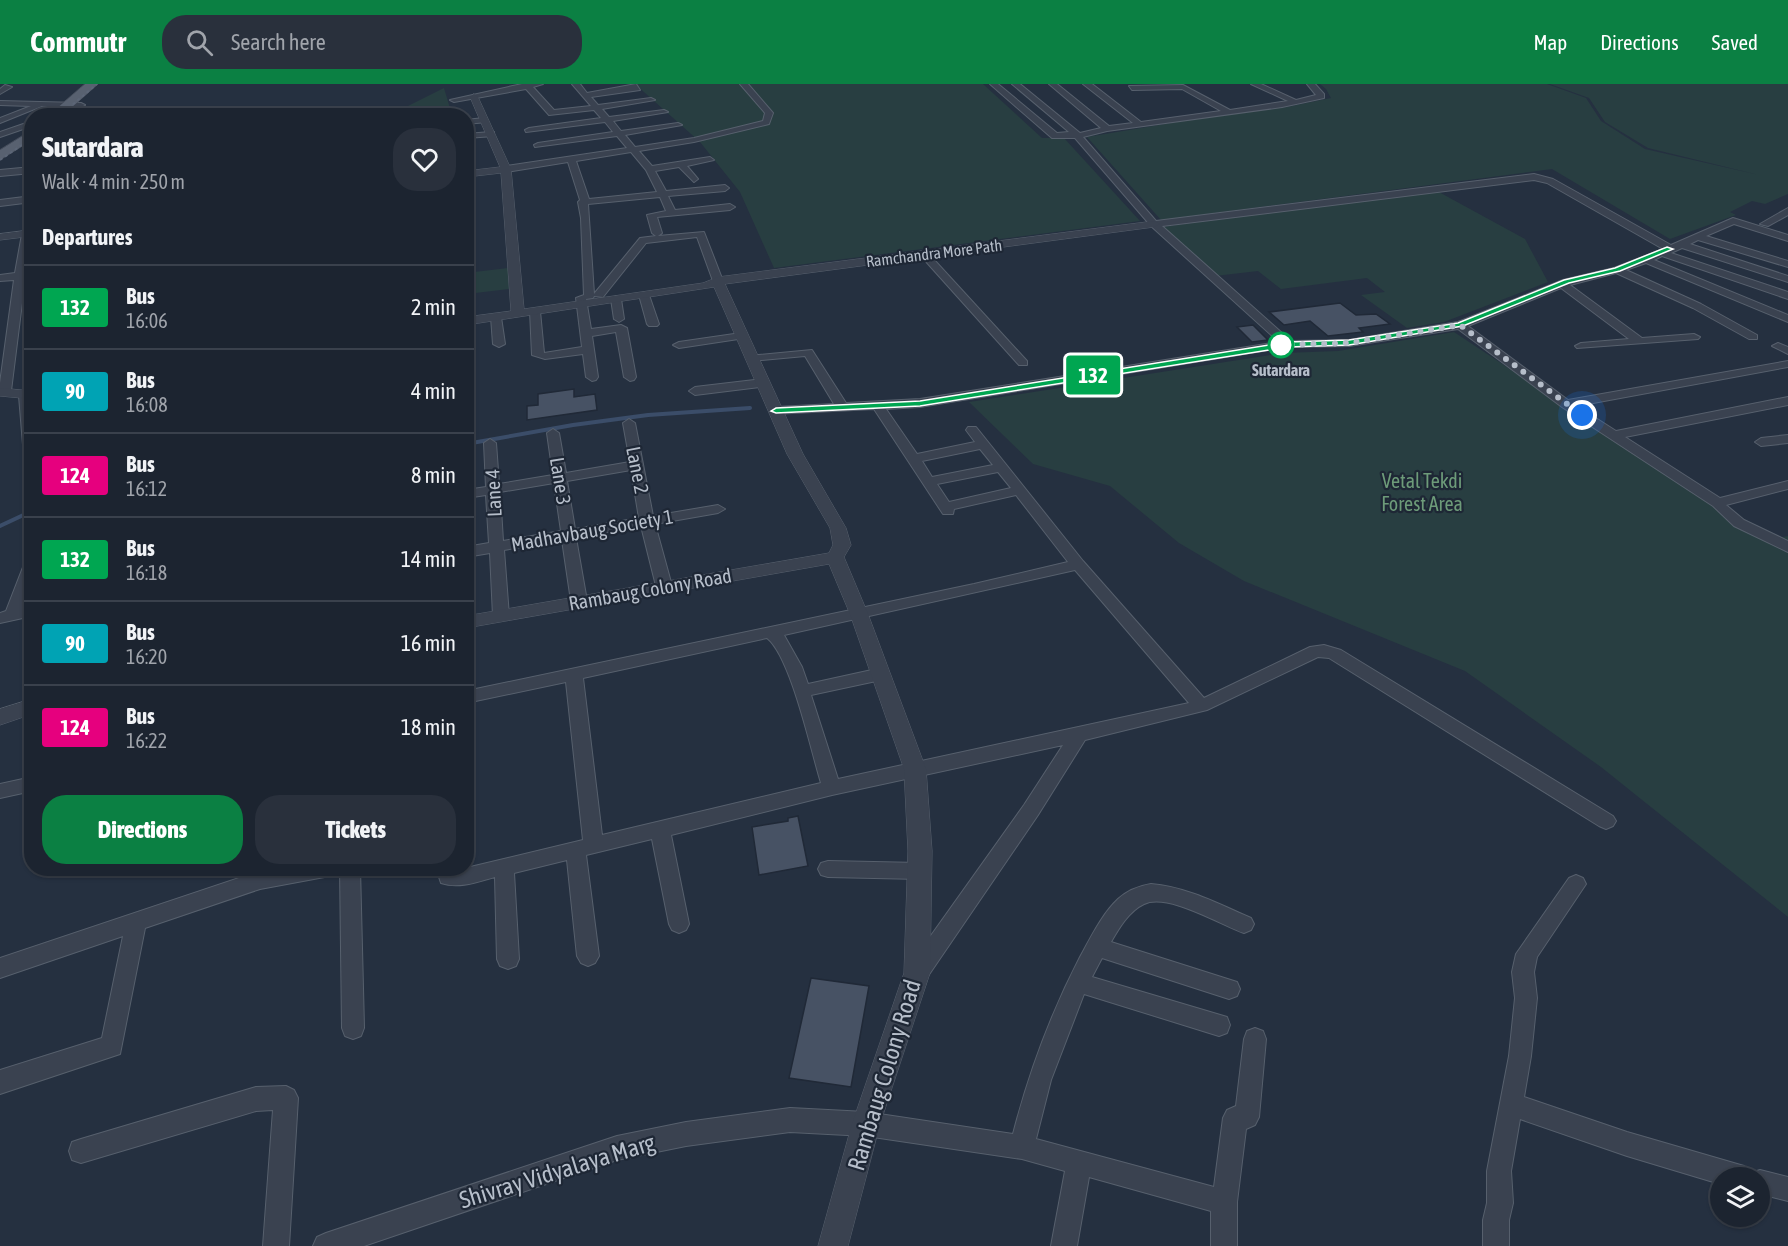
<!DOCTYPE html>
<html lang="en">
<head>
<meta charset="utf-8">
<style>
  :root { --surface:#1c2430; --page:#29303c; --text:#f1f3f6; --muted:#a0a4ab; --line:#3a414c; --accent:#0b8043 }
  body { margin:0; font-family:"Asap Condensed",sans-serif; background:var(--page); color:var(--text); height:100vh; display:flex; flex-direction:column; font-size:22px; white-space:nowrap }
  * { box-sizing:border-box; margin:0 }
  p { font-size:20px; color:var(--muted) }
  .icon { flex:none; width:33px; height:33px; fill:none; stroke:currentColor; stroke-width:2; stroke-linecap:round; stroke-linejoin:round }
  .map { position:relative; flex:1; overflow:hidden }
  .sheet { position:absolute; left:24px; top:24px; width:450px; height:768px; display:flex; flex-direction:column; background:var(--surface); border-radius:24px; box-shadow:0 2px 4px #0004,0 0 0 2px var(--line) }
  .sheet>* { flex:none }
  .badge { padding:0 12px; border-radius:4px; font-size:21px; line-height:39px }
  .tools { position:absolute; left:1710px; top:1083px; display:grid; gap:12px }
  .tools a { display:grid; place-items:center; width:60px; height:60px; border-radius:50%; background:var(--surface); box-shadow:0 2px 4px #0004,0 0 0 2px var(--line); font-size:30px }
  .you { position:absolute; width:30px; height:30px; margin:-15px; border:4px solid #fff; border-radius:50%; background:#1a73e8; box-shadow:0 0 0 9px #1a73e833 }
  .map>.badge { position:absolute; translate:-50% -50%; box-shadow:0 0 0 3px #fff }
  h2 { padding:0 18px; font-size:22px; line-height:54px }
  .round { display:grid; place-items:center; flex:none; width:63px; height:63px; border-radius:24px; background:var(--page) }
  .headline { display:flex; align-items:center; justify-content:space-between; height:102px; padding:0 18px }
  h1 { font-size:28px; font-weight:800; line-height:45px }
  .action { display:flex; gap:12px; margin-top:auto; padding:12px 18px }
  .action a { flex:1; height:69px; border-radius:24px; background:var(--accent); color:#fff; font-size:24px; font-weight:800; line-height:69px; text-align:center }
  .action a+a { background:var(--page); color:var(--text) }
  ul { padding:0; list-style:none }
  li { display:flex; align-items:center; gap:18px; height:84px; padding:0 18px; border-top:2px solid var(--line) }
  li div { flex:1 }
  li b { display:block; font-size:22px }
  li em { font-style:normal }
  li .badge { min-width:66px; font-weight:700; text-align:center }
  header { display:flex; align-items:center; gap:36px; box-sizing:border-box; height:84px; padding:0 30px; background:var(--accent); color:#fff }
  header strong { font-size:28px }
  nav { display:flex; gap:33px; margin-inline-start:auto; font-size:21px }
  .search { width:420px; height:54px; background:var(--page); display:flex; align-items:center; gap:15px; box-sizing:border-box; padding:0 21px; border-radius:24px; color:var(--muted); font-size:22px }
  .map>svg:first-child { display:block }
  .green { fill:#283e41 }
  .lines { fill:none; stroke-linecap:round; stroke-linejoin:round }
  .stream { stroke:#3b4d69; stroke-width:4 }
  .building { fill:#475264; stroke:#202937; stroke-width:1.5 }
  .minor-casing { stroke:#57606d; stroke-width:2 }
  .tertiary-casing { stroke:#57606d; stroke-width:1 }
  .primary-casing { stroke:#434b59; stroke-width:1 }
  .minor { fill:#3a4250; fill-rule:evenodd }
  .tertiary { fill:#3a4250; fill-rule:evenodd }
  .primary { fill:#586170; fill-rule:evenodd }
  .rail { stroke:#5c6677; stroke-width:2; stroke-dasharray:3 3; stroke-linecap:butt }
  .line { fill:#00a651; stroke:#fff; stroke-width:1.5 }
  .walk { stroke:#b6beca; stroke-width:6; stroke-dasharray:0 10.8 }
  .stop-dot { fill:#fff; stroke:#00a651; stroke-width:3 }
  .labels { text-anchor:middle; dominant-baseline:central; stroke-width:4.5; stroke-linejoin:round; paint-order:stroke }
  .far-street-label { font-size:16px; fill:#b6beca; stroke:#1e2735 }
  .far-stop-label { font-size:16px; font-weight:bold; fill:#b6beca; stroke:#1e2735 }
  .street-label { font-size:20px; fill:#b6beca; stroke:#1e2735 }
  .park-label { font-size:20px; fill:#6d9b79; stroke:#1e2735 }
  .near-street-label { font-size:24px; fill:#b6beca; stroke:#1e2735 }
</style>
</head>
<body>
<header>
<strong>Commutr</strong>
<div class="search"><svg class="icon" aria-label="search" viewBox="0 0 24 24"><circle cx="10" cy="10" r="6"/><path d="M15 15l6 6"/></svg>Search here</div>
<nav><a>Map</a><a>Directions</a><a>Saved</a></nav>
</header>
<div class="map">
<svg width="1788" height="1162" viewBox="0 0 1788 1162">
  <rect width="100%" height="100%" fill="#253040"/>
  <g class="green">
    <path d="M635,0H983L1042,54H1064L1140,137L774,184L740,108L700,58Z"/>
    <path d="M1320,0H1547L1586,14L1601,37L1645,65L1759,91L1648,64L1605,38L1589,14L1550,0H1788V110L1765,120L1752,117L1730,128L1736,131L1670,155L1552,85L1161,136L1087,53L1231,29L1287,23L1331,14L1326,5Z"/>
    <path d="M444,4L452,31H369L394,29Z"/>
    <path d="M1437,107L1525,155L1548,198L1444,238L1407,244L1361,211L1385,208L1367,194L1281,205L1258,187L1215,192L1162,143Z"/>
    <path d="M508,184L509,205L467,210L466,189Z"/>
    <path d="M1454,248L1767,456L1788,452V833L1601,683L1465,587L1244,497L1179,459L1110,402L1033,380L969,318L1284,269L1338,267Z"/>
  </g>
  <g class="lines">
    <g class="stream">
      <path d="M466,360L573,341L648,331L750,324"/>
      <path d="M0,442L32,427"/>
    </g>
  </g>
  <g class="building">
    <path d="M1340,219L1356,231L1376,230L1390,240L1359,244L1363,248L1328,252L1310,237L1284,241L1269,228Z"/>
    <path d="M1253,241L1268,256L1252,258L1237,243Z"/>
    <path d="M574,305V313L595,310L597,326L527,336V322L538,321V310Z"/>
    <path d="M798,732L808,782L759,791L752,743L788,737V734Z"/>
    <path d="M811,894L869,902L851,1003L789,994Z"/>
  </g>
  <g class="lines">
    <g class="minor-casing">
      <g id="minor">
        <path d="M522,0H543L533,3L554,26L591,22L572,0H580L587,9L636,0L640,6L591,13L598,21L651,14L655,16L602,25L609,33L664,26L668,28L613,37L621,47L678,39L682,41L625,51L635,63L694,54L763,37L765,29L740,0H748L773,29L769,40L694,58L639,67L652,82L710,73L714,76L687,82L698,95L694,98L679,83L655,87L666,107L725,101L729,104L725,107L668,112L675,126L730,120L735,123L730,126L657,133L662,149L658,152L704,148L723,197L722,199L713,197L697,153L646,159L603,213L594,212L593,214L586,215L591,245L621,241L627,244L636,293L634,296L630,297L624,293L616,248L592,252L598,293L596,296L592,297L586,293L583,270L545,275L532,271L530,227L535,224L540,227L544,269L582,263L576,214L584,211L581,134L578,118L580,116L568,78L506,88L502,85L506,82L627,64L617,52L535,63L534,61L538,59L613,48L605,38L526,48L525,46L529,44L601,34L594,26L549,31L526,5L454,18L450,16ZM631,68L646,86L657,108L589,115L576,77ZM660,113L666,127L647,131L652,149L656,152L640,154L594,210L588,120Z"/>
        <path d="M990,0H998L1057,49L1069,48L1012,0H1020L1080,49L1101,44L1049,0H1057L1109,42L1133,39L1083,0H1092L1141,38L1221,27L1182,5L1132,6L1129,2L1183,1L1230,26L1288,17L1251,0H1261L1296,16L1316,11L1307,0H1315L1324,10V14L1282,23L1107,47L1083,53L1156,137L1534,90L1553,95L1671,161L1733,134L1788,151V157L1734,140L1706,152L1788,177V183L1698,156L1690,160L1788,192V198L1682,164L1671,169L1788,208V215L1662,172L1654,176L1788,231V238L1646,179L1626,186L1701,220L1757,251V255H1749L1693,224L1616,189L1570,201L1642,254L1694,250L1700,253L1698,255L1577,264L1575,262L1581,259L1629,255L1561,204L1468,242L1568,316L1788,277V283L1577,322L1616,347L1788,313V321L1625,353L1720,414L1788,397V405L1726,421L1744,436L1788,457V468L1734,442L1713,422L1562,323L1458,245L1349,262L1288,263L920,323L886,325L917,370L975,358L966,346L968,343H976L1083,477L1204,614L1310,563L1324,561L1341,566L1613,732L1616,737L1613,742L1606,745L1599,742L1329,574L1318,573L1207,626L1085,656L1038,731L926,895L918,898L910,895L907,888L910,881L1024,721L1063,661L832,711L671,751L689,840L686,846L679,849L672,846L669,840L652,755L586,771L599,872L595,879L588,882L581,879L577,872L567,776L514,789L519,875L516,882L508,885L500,882L497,875L495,793C477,798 459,805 441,799L436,784H466L583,756L566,598L466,619V607L974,500L1068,478L1016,411L954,425L953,430H943L874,325L772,330L770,327L776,323L834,320L805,272L752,277L748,276V272L812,266L846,319L920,315L1279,258L1151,142L1075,54H1052ZM1534,96L1547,99L1663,165L1614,184L1563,196L1458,238L1349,256L1291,257L1162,142ZM980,365L993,381L932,393L922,377ZM998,388L1011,404L949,418L937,400ZM1075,486L1189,619L838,695L811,611L881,596L887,594L889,590L887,586L881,584L808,600L802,583L784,551ZM767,554C791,573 811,667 821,699L602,751L583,594Z"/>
        <path d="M5,1L12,3L0,10V5Z"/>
        <path d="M0,17L81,19L85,21L81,23L42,22L0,39V34L31,22L0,21Z"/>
        <path d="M484,34H487V38L466,40V36Z"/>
        <path d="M32,37V42L0,53V48Z"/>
        <path d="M491,48H494V52L466,54V50Z"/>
        <path d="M32,83V89L0,92V86Z"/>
        <path d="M32,112V118L0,122V116Z"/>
        <path d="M1788,124V131L1768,142L1760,140Z"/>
        <path d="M32,139L11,307L5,311L0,309V299L14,196L0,197V191L15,189L22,150Z"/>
        <path d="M921,168H927L1027,277V281H1019L921,172Z"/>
        <path d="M644,208L649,211L659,240L657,242H649L647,240L639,211Z"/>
        <path d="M616,212L621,215L624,235L619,238L614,235L611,215Z"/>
        <path d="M496,230L501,233L505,260L499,263L493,260L491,233Z"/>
        <path d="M741,249L747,252L745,254L679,264L673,261L679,258Z"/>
        <path d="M1778,259L1788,263V270L1772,262Z"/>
        <path d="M763,295L767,296V302L695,311L689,307L695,303Z"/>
        <path d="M25,308L29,309L32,316V389L25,385L19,312Z"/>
        <path d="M629,335L635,339L653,432L718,421L725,425L718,429L655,440L672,502L664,507L656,502L641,442L576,454L587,517L579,522L571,517L562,456L504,466L509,532L507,536H495L493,532L490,469L466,473V463L489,459L486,411L466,414V406L486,403L484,359L490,355L496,359L499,400L553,391L547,349L553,345L559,349L566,389L630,378L623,339ZM631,386L639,434L575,445L567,397ZM554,399L561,447L503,457L500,408Z"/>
        <path d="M1788,351V359L1761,362L1755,358L1761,354Z"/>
        <path d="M32,473V499L22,524L32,522V532L0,539V529L6,527L25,478Z"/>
        <path d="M32,693V707L0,714V700Z"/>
        <path d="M828,777L920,779L927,781L930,787L927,793L920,795L828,793L821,791L818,785L821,779Z"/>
        <path d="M278,784H340L337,790L330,792L260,805L145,844L120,970L0,1010V986L102,954L123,852L0,894V874L260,787Z"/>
        <path d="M340,784H360L364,944L361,952L353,955L345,952L342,944Z"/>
        <path d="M1576,791L1583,794L1586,800L1537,873L1534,888L1537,914L1531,972L1524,1013L1627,1048L1744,1082L1754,1088L1760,1086L1788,1093V1117L1760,1110V1094H1720V1100L1627,1072L1520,1035L1511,1087L1513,1119L1509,1136V1162H1483V1136L1487,1119V1087L1509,972L1515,914L1512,888L1516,870L1569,794Z"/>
        <path d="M1151,800C1187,803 1219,820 1251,834L1254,840L1251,846L1244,849C1221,841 1167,808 1144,820C1129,827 1119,844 1111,858L1237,898L1240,905L1237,912L1229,915L1102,874L1092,893L1227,933L1230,941L1227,949L1219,952L1084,910L1051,996L1036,1055L1214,1103L1223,1034L1227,1026L1236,1022L1244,955L1247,947L1255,944L1263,947L1266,955L1259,1033L1255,1041L1246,1045L1237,1118V1162H1211V1127L1089,1093L1077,1162H1051L1065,1087L1022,1075L866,1052L790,1048L686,1062L617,1076L364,1162H313L317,1153L326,1149L617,1052L686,1038L790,1024L866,1028L1013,1050C1029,988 1051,929 1080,873C1091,853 1102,830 1118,815C1128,806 1139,802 1151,800Z"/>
        <path d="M286,1002L294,1006L298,1014L289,1162H263L273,1026L256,1027L81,1079L72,1076L69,1067L72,1058L81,1055L256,1003Z"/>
      </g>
    </g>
    <g class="tertiary-casing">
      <g id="tertiary">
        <path d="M474,10L478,13L511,85L524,225L703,199L718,193L1154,137L1160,140L1154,143L725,200L803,370L846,444L851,461L844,473L868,530L926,685L932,767L930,889L880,1040L848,1162H818L852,1040L904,889L908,767L904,685L850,530L829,480L466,544V532L829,469L833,461L830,444L787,370L714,203L466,241V233L511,227L501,89L466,93V87L500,83L470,13Z"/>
        <path d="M32,146V152L0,156V150Z"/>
        <path d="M0,304L32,307V315L0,312Z"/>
        <path d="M32,615V630L0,641V625Z"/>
      </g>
    </g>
    <g class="primary-casing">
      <g id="primary">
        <path d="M85,0H98L62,32H48Z"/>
        <path d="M32,46V56L0,76V66Z"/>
      </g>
    </g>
    <use href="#minor" class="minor"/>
    <use href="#tertiary" class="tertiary"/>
    <use href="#primary" class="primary"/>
    <g class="rail">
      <path d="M59,32L97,0"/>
      <path d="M0,76L32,54"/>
    </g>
  </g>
  <path class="line" d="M1667,163L1673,165L1620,187L1569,199L1463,242L1349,261L1288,263L920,322L776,329L771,327L776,324L920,317L1288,258L1349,256L1458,239L1564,196L1615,184Z"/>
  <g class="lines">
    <path class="walk" d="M1281,261L1349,259L1460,241L1582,331"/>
  </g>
  <circle class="stop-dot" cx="1281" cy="261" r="12"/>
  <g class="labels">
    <g class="far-street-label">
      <text transform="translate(934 169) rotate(-7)">Ramchandra More Path</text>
    </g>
    <g class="far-stop-label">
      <text x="1281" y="286">Sutardara</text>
    </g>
    <g class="street-label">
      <text transform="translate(638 386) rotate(79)">Lane 2</text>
      <text transform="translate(561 397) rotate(81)">Lane 3</text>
      <text transform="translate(493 409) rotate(-93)">Lane 4</text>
      <text transform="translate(592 446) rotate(-10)">Madhavbaug Society 1</text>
      <text transform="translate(650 505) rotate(-10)">Rambaug Colony Road</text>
    </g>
    <g class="park-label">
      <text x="1422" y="396">Vetal Tekdi<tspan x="1422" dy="23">Forest Area</tspan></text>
    </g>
    <g class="near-street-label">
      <text transform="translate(884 991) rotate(-73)">Rambaug Colony Road</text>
      <text transform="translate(557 1087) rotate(-17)">Shivray Vidyalaya Marg</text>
    </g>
  </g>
</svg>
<div class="tools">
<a><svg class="icon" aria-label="layers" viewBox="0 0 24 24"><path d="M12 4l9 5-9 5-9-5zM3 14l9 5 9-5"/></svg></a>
</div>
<div class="you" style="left:1582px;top:331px"></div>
<b class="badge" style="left:1093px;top:291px;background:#00a651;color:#fff">132</b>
<section class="sheet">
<div class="headline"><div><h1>Sutardara</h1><p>Walk · 4 min · 250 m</p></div><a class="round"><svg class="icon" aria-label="heart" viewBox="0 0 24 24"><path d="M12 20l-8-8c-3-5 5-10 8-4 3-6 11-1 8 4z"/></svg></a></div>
<h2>Departures</h2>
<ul>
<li><span class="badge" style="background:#00a651;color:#fff">132</span><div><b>Bus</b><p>16:06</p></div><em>2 min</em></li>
<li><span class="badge" style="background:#00a3b4;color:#fff">90</span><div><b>Bus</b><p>16:08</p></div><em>4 min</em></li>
<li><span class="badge" style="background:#e6007e;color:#fff">124</span><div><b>Bus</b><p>16:12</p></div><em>8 min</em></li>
<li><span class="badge" style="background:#00a651;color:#fff">132</span><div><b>Bus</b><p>16:18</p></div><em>14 min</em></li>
<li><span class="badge" style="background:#00a3b4;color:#fff">90</span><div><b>Bus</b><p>16:20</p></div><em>16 min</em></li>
<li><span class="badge" style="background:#e6007e;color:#fff">124</span><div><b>Bus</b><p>16:22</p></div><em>18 min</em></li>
</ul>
<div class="action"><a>Directions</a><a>Tickets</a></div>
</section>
</div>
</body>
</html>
